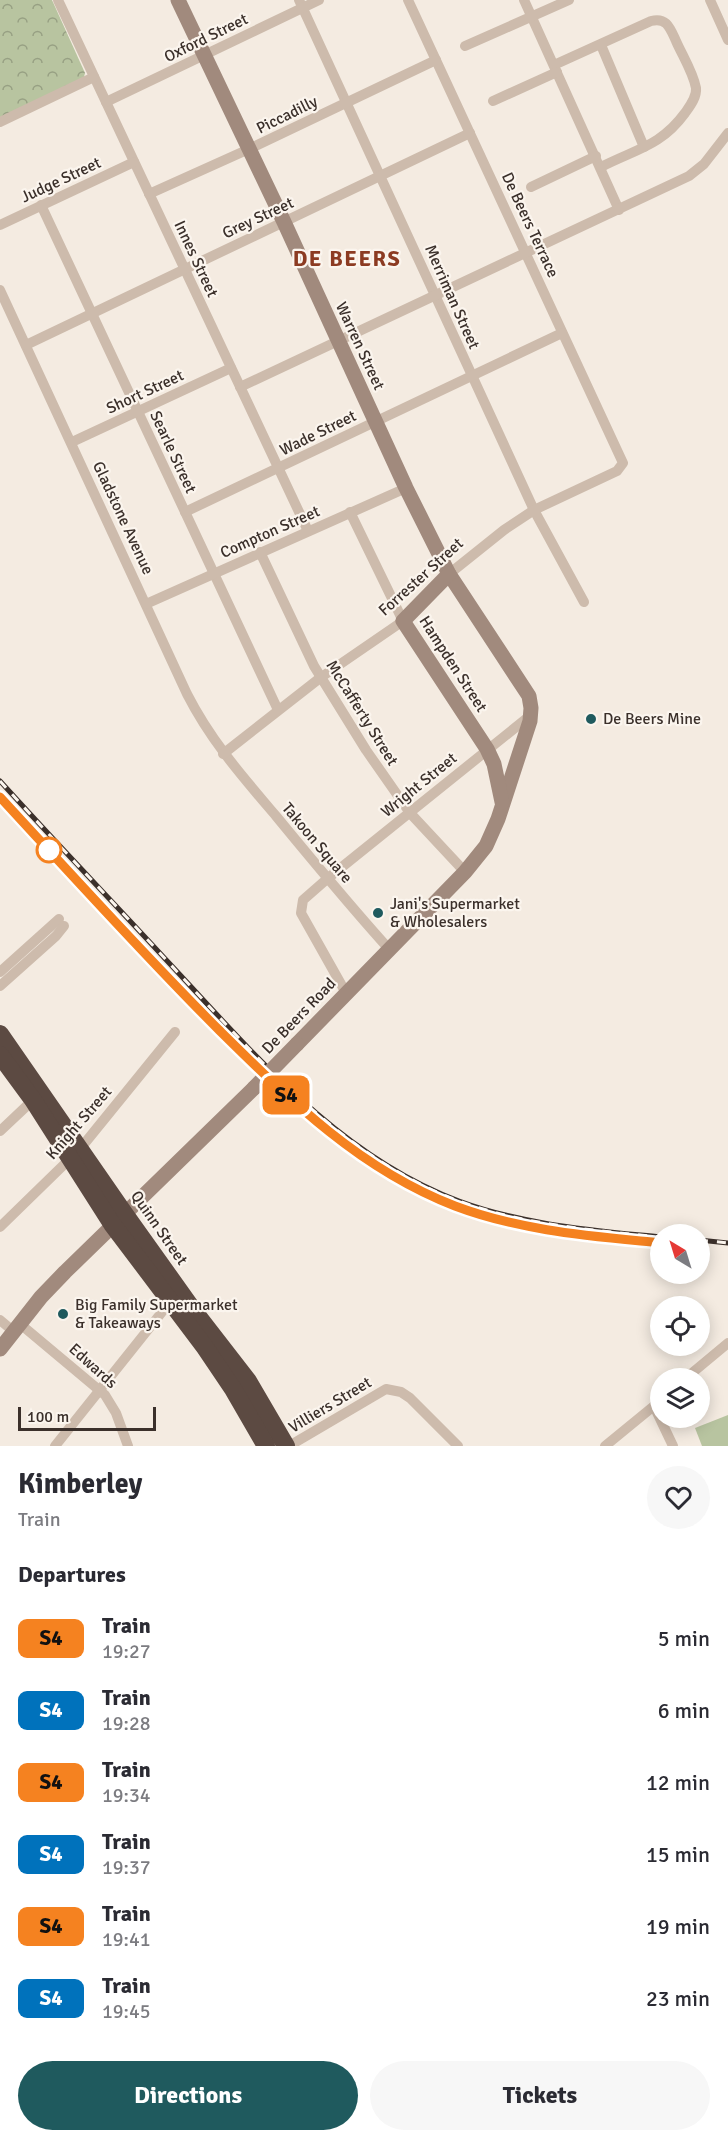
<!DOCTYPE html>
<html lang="en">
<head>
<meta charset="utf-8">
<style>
  :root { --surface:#fff; --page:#f7f7f7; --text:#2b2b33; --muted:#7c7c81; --accent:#1f5a5e }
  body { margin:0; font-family:Signika,sans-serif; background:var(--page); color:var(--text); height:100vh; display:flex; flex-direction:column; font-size:22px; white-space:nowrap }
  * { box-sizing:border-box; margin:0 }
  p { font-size:20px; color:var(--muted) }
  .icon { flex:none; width:33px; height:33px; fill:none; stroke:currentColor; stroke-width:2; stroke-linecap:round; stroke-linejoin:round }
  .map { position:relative; height:1446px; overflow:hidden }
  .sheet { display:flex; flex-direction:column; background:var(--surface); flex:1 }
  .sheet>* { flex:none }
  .badge { padding:0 12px; border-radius:9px; font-size:21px; line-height:39px }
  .needle { width:39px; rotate:322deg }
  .controls { position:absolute; left:650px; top:1224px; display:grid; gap:12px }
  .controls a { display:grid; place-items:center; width:60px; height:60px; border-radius:50%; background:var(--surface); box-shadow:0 3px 15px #0003; font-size:30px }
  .scale { position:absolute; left:18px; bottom:15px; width:138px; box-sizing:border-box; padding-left:6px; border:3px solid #3b302b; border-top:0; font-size:16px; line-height:21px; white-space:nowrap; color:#3b302b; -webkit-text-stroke:4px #fbf5ee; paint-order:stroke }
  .map>.badge { position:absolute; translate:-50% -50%; box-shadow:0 0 0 3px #fff }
  h2 { padding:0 18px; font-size:22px; line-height:54px }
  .round { display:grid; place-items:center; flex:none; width:63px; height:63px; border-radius:32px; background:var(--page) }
  .head { display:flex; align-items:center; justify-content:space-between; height:102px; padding:0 18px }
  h1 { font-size:28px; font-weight:800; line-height:45px }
  .cta { display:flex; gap:12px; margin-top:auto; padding:12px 18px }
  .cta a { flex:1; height:69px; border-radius:36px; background:var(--accent); color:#fff; font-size:24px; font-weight:800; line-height:69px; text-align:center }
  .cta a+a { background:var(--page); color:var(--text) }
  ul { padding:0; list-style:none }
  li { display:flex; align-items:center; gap:18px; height:72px; padding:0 18px }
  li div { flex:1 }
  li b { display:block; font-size:22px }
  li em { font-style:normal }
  li .badge { min-width:66px; font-weight:700; text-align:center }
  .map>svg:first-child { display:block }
  .grass { fill:#b8c4a0 }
  .forest { fill:url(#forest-crowns) }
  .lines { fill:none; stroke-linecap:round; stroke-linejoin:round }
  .street { stroke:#cdbbac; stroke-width:10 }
  .secondary { stroke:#a18a7d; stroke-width:15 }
  .highway { stroke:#5c4a42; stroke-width:18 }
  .rail-casing { stroke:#3b302b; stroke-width:5 }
  .rail { stroke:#fbf5ee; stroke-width:3; stroke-dasharray:9; stroke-linecap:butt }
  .secondary-bridge { stroke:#a18a7d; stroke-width:15 }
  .line-casing { stroke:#fff; stroke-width:14 }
  .line { stroke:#f58220; stroke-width:9 }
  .poi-dot { fill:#1f5a5e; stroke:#fbf5ee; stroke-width:2 }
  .stop-dot { fill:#fff; stroke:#f58220; stroke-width:3 }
  .labels { text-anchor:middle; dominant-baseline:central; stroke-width:4.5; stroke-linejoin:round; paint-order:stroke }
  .street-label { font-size:16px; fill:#3b302b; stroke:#fbf5ee }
  .poi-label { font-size:16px; fill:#3b302b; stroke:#fbf5ee; text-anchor:start }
  .district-label { font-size:22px; font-weight:bold; letter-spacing:1.5px; fill:#8c3b22; stroke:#fbf5ee }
</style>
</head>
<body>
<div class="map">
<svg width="728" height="1446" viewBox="0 0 728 1446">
  <defs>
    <pattern id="forest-crowns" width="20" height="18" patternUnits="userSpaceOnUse" patternTransform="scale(1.5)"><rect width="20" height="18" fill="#b8c4a0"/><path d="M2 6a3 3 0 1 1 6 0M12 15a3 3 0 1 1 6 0" fill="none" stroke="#97a083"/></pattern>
  </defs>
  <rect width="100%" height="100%" fill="#f4ebe1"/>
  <path class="grass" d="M728,1415V1446H702L695,1428Z"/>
  <path class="forest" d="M0,0H52L85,73L84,77L0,118Z"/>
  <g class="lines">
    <g class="street">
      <path d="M58,0L308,531"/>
      <path d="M299,0L534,510L584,602"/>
      <path d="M408,0L623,463L617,471L534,510L504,530L449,574"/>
      <path d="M524,0L619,210"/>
      <path d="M710,0L728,40"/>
      <path d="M601,45L644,147"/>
      <path d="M465,46L569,0"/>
      <path d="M554,65L651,21C667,17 670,28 676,41C682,55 693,72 696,88C697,97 690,106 685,113C661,146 636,149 601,167"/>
      <path d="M493,101L557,72"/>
      <path d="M106,102L319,0"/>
      <path d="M0,122L94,77"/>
      <path d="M531,187L596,156"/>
      <path d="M149,194L249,149L436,60"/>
      <path d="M41,205L278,710"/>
      <path d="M0,225L134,162"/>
      <path d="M0,290L187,694C211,741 242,776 276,816C313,861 350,906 389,949"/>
      <path d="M26,345L470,133"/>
      <path d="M240,387L689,176L704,164L728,133"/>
      <path d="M72,442L231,368"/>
      <path d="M185,512L562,333"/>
      <path d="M260,552L314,666L366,750L410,813L465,872"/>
      <path d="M146,604L406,488"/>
      <path d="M223,754L320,678L403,621L350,512"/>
      <path d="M0,972L59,919"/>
      <path d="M0,986L56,936L64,926"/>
      <path d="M346,993L301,913L303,900L327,879L531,715"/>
      <path d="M0,1131L33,1100"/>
      <path d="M0,1227L80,1149L175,1032"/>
      <path d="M0,1320L13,1331"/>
      <path d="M19,1323L105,1395L116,1413L128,1446"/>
      <path d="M686,1378L728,1343"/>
      <path d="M654,1406L673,1446"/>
      <path d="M55,1446L170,1302"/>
      <path d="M289,1446L386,1389L401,1392L410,1398L458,1446"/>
      <path d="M605,1446L660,1401"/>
    </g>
    <g class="secondary">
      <path d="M178,0L284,222L406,488L449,574L529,696L531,708L530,721L498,819L486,846L465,872L297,1044"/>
      <path d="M449,574L403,621L487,749L494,764L502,802"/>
      <path d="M0,1349L41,1297L65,1272L254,1088"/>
    </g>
    <g class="highway">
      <path d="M0,1034L124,1213L193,1310L248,1381L286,1446"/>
      <path d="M0,1055L33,1100L112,1224L204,1346L233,1389L266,1446"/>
    </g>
    <g class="rail-casing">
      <g id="rail">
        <path d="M0,781C56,843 114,903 170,964C255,1055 339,1156 459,1201C524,1225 592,1230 660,1237"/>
        <path d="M0,797L190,1001L241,1052"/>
        <path d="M699,1240L728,1243"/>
      </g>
    </g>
    <use href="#rail" class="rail"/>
    <path class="secondary-bridge" d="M254,1088L297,1044"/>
  </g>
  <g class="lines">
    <g class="line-casing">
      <path id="line" d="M0,797C72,875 143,954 218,1029C290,1100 359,1169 455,1206C521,1231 591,1236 660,1243"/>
    </g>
    <use href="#line" class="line"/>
  </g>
  <g class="poi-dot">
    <circle cx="591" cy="719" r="6"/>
    <circle cx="378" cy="913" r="6"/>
    <circle cx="63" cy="1314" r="6"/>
  </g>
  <circle class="stop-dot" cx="49" cy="850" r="12"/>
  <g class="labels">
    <g class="street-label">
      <text transform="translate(206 38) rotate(-26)">Oxford Street</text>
      <text transform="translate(287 115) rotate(-26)">Piccadilly</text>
      <text transform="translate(61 180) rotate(-25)">Judge Street</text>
      <text transform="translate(258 218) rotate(-25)">Grey Street</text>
      <text transform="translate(530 225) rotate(65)">De Beers Terrace</text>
      <text transform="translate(196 259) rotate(65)">Innes Street</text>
      <text transform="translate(452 297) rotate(66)">Merriman Street</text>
      <text transform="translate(360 346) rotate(65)">Warren Street</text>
      <text transform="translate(145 392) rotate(-25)">Short Street</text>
      <text transform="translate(318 433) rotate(-26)">Wade Street</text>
      <text transform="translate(173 452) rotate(65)">Searle Street</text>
      <text transform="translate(123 518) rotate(65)">Gladstone Avenue</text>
      <text transform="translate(270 532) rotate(-24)">Compton Street</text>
      <text transform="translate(421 577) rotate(-42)">Forrester Street</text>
      <text transform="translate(453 664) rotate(57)">Hampden Street</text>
      <text transform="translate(362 713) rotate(58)">McCafferty Street</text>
      <text transform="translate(419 785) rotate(-39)">Wright Street</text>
      <text transform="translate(317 843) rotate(50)">Takoon Square</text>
      <text transform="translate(299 1016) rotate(-46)">De Beers Road</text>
      <text transform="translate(79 1123) rotate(-49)">Knight Street</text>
      <text transform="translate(159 1228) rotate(55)">Quinn Street</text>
      <text transform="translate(93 1366) rotate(42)">Edwards</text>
      <text transform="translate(330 1405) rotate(-31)">Villiers Street</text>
    </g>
    <g class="poi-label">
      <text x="603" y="719">De Beers Mine</text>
      <text x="390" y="904">Jani's Supermarket<tspan x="390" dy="18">&amp; Wholesalers</tspan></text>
      <text x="75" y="1305">Big Family Supermarket<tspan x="75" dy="18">&amp; Takeaways</tspan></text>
    </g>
    <g class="district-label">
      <text x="347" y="258">DE BEERS</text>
    </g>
  </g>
</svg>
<div class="controls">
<a><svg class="needle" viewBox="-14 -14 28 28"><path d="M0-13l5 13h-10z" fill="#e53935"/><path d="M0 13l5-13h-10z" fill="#7c7c81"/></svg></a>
<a><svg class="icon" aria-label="locate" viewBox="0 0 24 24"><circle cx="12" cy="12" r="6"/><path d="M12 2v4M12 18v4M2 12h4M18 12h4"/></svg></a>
<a><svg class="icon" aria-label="layers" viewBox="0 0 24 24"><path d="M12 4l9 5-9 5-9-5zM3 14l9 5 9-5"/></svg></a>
</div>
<div class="scale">100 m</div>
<b class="badge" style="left:286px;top:1095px;background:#f58220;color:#111">S4</b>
</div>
<section class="sheet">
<div class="head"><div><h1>Kimberley</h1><p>Train</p></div><a class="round"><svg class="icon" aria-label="heart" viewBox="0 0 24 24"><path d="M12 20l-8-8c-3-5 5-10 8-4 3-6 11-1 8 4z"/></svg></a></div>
<h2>Departures</h2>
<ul>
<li><span class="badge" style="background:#f58220;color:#111">S4</span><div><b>Train</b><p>19:27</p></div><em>5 min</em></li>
<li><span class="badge" style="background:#0072bc;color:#fff">S4</span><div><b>Train</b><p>19:28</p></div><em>6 min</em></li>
<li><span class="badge" style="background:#f58220;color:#111">S4</span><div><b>Train</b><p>19:34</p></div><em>12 min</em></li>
<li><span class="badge" style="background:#0072bc;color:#fff">S4</span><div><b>Train</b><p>19:37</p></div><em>15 min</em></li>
<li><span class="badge" style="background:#f58220;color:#111">S4</span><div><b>Train</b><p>19:41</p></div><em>19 min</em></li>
<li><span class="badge" style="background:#0072bc;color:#fff">S4</span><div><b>Train</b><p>19:45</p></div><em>23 min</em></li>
</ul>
<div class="cta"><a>Directions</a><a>Tickets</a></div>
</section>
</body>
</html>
